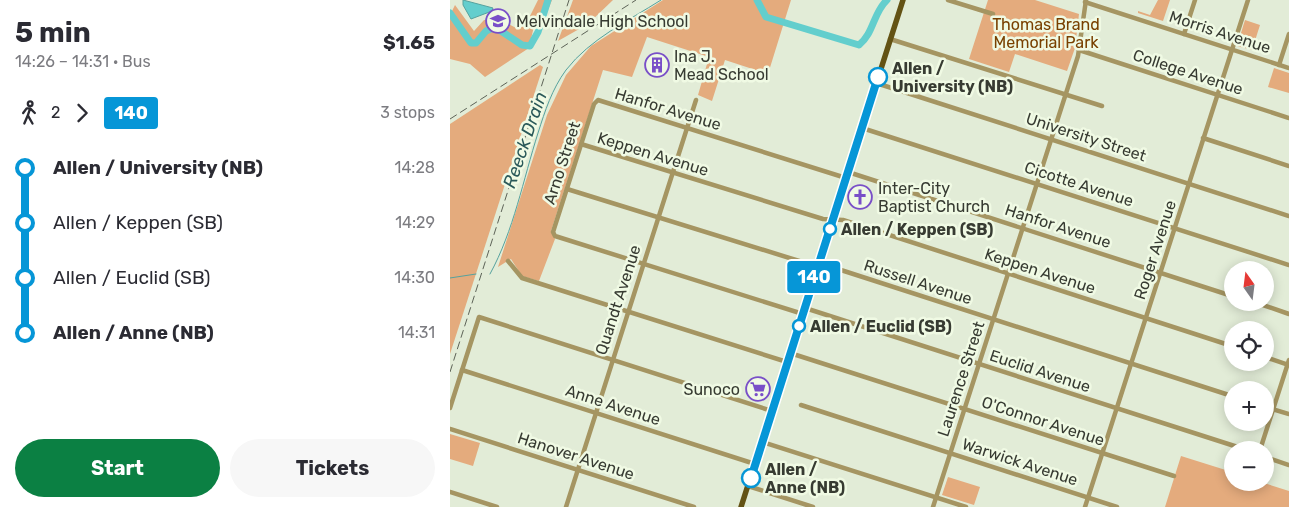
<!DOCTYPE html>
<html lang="en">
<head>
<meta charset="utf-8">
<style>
  :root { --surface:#fff; --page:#f7f7f7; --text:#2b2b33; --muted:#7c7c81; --accent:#0b8043 }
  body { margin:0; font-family:Rubik,sans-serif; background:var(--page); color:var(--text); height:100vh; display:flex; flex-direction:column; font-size:19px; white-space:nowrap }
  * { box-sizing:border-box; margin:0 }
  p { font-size:16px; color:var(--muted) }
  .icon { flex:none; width:28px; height:28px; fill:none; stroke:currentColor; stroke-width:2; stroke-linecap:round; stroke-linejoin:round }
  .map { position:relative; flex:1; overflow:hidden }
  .side { display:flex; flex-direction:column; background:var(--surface); width:450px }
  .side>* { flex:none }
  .badge { padding:0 10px; border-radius:4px; font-size:18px; line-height:32px }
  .needle { width:32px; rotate:346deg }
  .buttons { position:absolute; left:774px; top:261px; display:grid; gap:10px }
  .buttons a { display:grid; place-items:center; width:50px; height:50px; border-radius:50%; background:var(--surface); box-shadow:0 2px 12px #0003; font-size:25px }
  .map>.badge { position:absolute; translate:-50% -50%; box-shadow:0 0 0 2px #fff }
  .legs { display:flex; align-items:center; gap:8px; height:55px; padding:0 15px; font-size:16px }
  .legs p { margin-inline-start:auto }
  .overview { display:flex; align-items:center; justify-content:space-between; height:85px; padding:0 15px }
  h1 { font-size:28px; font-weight:700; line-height:38px }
  .action { display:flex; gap:10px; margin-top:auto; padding:10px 15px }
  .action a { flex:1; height:58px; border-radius:30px; background:var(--accent); color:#fff; font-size:20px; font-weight:700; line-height:58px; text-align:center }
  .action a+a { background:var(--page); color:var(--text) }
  ul { padding:0 15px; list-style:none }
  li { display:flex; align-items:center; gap:18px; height:55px; font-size:19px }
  li i { display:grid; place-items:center; width:8px; height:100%; margin:0 6px; background:currentColor }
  li i::after { content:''; width:12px; height:12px; margin:-6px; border:4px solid; border-radius:50%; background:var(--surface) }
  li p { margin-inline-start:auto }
  li:first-child i { background:linear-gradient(#0000 50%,currentColor 0) }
  li:last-child i { background:linear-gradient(currentColor 50%,#0000 0) }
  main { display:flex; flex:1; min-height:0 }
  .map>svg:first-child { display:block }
  .green { fill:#e4ab7d }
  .water { fill:#63cecd; stroke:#56a29e }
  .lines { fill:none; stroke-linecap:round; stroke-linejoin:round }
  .stream { stroke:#56a29e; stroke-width:1 }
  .river { stroke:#63cecd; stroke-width:7 }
  .minor { stroke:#a59562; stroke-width:4.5 }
  .major { stroke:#635214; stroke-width:5.5 }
  .rail { stroke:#5d6357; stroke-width:1; stroke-dasharray:8 4; stroke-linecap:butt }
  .line-1-casing { stroke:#fff; stroke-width:11 }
  .line-1 { stroke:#0696d7; stroke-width:8 }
  .stop-1-dot { fill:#fff; stroke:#0696d7; stroke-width:2.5 }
  .labels { text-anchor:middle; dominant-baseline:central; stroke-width:5; stroke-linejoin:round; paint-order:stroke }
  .poi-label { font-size:16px; fill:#373b32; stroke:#f0fae4; text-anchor:start }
  .park-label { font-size:16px; fill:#794000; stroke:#f0fae4 }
  .street-label { font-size:16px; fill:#373b32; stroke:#f0fae4 }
  .stop-label { font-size:16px; font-weight:bold; fill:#373b32; stroke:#f0fae4; text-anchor:start }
  .water-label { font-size:18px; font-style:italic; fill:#2a5959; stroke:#f0fae4 }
</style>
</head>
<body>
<main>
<section class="side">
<div class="overview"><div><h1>5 min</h1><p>14:26 – 14:31 · Bus</p></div><b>$1.65</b></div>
<div class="legs"><svg class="icon" aria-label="walk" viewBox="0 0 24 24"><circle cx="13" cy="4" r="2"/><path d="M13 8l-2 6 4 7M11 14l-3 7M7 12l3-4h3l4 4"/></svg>2<svg class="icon" aria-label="forward" viewBox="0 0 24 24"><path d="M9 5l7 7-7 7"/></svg><b class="badge" style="background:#0696d7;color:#fff">140</b><p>3 stops</p></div>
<ul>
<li><i style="color:#0696d7"></i><b>Allen / University (NB)</b><p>14:28</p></li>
<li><i style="color:#0696d7"></i><span>Allen / Keppen (SB)</span><p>14:29</p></li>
<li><i style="color:#0696d7"></i><span>Allen / Euclid (SB)</span><p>14:30</p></li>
<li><i style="color:#0696d7"></i><b>Allen / Anne (NB)</b><p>14:31</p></li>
</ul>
<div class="action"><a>Start</a><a>Tickets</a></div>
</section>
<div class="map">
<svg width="839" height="507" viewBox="0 0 839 507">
  <rect width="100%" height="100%" fill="#e2ecd7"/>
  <g class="green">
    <path d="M88,0H102L98,10L84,26L79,48L35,77L20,64L0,59V15L5,5L24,31L34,20L49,19L68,29L76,24Z"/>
    <path d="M123,0H163L138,24L108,41Z"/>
    <path d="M213,0H341L318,74L275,60L262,101L248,95L259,57L197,37L182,77L153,70L101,231L105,239L89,281L72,276L61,259L48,267L97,115L116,75L141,46Z"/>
    <path d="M538,0H585L629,14L625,48L617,71L565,54L559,72L519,59Z"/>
    <path d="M708,0H720L713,21L688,13V11L700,15Z"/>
    <path d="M795,20L810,25L802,50L787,46Z"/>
    <path d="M90,65L93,67L0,354V124Z"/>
    <path d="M824,68L839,73V93L818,87Z"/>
    <path d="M0,434L30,443L23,466L0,459Z"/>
    <path d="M731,456L782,472V482L814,483L839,491V507H715Z"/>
    <path d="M498,477L530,487L524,505L492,495Z"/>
  </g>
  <path class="water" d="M13,0L43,8L42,11L21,19L13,5Z"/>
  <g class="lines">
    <g class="stream">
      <path d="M40,274C64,230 73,180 88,133C95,111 102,89 116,70C140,39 178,21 211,0"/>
      <path d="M0,278L26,274"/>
    </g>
    <g class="river">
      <path d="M307,0L316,17L409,45C424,33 423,13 437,0"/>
      <path d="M0,13L21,43H26L36,31L45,27L72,45L80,46L88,32L98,0"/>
    </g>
    <g class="minor">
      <path d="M498,0L543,14"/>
      <path d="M635,2L839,68"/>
      <path d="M734,34L745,0"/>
      <path d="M440,39L652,106"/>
      <path d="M629,50L839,118"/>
      <path d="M829,65L839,34"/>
      <path d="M426,83L839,216"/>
      <path d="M412,128L839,265"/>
      <path d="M753,138L839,166"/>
      <path d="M131,144L373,219L393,220L782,346"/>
      <path d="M398,172L782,296"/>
      <path d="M117,189L359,264L378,266L394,271L782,396"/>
      <path d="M58,261L72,278L337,362"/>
      <path d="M804,302L839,314"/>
      <path d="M355,308L797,450"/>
      <path d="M353,314L105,236L103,232L144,104L148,100L396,178"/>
      <path d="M340,353L724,476"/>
      <path d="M815,357L839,365"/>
      <path d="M12,370L305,464"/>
      <path d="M351,405L667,507"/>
      <path d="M815,407L839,414"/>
      <path d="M0,408L29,317L322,411"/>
      <path d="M0,429L244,507"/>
      <path d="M312,442L516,507"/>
      <path d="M810,450L839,360"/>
      <path d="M815,457L839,465"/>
      <path d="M298,486L363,507"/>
      <path d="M0,492L47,507"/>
      <path d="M116,507L246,100"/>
      <path d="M483,507L628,56L636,0"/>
      <path d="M635,507L798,0"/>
    </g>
    <path class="major" d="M291,507L453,0"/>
    <g class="rail">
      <path d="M0,119L186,0"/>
      <path d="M0,372L119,0"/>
    </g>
  </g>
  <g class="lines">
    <g class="line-1-casing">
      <path id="line-1" d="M301,478L428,77"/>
    </g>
    <use href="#line-1" class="line-1"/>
  </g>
  <defs>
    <g id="school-ring" transform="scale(1.25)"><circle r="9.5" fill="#f0fae4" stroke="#794fc8" stroke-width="1.5"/><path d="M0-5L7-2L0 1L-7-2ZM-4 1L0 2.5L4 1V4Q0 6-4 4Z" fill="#794fc8"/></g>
    <g id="building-ring" transform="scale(1.25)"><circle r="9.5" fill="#f0fae4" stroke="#794fc8" stroke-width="1.5"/><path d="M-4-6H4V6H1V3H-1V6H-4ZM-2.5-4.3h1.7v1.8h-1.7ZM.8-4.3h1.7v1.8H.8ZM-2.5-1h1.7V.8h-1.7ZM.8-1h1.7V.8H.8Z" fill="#794fc8"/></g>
    <g id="church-ring" transform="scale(1.25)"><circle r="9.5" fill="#f0fae4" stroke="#794fc8" stroke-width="1.5"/><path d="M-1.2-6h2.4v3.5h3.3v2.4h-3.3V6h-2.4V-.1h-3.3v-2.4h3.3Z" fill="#794fc8"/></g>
    <g id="supermarket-ring" transform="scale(1.25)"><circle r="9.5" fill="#f0fae4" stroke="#794fc8" stroke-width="1.5"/><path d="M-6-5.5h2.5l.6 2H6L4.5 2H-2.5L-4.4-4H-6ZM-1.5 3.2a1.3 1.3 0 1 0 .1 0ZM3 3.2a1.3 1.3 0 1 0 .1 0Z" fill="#794fc8"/></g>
  </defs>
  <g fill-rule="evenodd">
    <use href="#school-ring" x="48" y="21"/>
    <use href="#building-ring" x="207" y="65"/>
    <use href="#church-ring" x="410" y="197"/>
    <use href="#supermarket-ring" x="308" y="389"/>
  </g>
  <g class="stop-1-dot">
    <circle cx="428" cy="77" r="9"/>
    <circle cx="380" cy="229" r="6"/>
    <circle cx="349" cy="326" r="6"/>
    <circle cx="301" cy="478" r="9"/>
  </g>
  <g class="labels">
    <g class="poi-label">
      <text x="66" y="21">Melvindale High School</text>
      <text x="224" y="56">Ina J.<tspan x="224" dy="18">Mead School</tspan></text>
      <text x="428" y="188">Inter-City<tspan x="428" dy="18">Baptist Church</tspan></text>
      <text x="290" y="389" text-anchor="end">Sunoco</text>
    </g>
    <g class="park-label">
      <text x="596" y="24">Thomas Brand<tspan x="596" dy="18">Memorial Park</tspan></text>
    </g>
    <g class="street-label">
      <text transform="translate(770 32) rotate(18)">Morris Avenue</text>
      <text transform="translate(738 72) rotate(18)">College Avenue</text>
      <text transform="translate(218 109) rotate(17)">Hanfor Avenue</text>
      <text transform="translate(636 137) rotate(18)">University Street</text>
      <text transform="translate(203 154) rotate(17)">Keppen Avenue</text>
      <text transform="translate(112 163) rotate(-72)">Arno Street</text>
      <text transform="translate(629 184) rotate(18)">Cicotte Avenue</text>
      <text transform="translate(608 226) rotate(18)">Hanfor Avenue</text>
      <text transform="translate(705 250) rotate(-72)">Roger Avenue</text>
      <text transform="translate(590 271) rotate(18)">Keppen Avenue</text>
      <text transform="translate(468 282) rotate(18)">Russell Avenue</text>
      <text transform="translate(168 300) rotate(-72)">Quandt Avenue</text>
      <text transform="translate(590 371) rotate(18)">Euclid Avenue</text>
      <text transform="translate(511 379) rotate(-72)">Laurence Street</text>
      <text transform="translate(163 405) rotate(18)">Anne Avenue</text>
      <text transform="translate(593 421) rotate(18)">O'Connor Avenue</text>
      <text transform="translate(126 456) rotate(18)">Hanover Avenue</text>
      <text transform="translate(570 462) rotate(18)">Warwick Avenue</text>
    </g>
    <g class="stop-label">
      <text x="442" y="68">Allen /<tspan x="442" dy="18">University (NB)</tspan></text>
      <text x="391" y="229">Allen / Keppen (SB)</text>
      <text x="360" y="326">Allen / Euclid (SB)</text>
      <text x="315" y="469">Allen /<tspan x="315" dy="18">Anne (NB)</tspan></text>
    </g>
    <g class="water-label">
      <text transform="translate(75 140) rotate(-71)">Reeck Drain</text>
    </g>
  </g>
</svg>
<div class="buttons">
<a><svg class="needle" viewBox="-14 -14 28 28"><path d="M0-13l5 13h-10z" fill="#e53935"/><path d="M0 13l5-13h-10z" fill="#7c7c81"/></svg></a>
<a><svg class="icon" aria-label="locate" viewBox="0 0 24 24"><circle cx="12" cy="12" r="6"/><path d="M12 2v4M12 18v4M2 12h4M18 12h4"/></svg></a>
<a>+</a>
<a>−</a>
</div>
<b class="badge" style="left:364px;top:277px;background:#0696d7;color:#fff">140</b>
</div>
</main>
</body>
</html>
